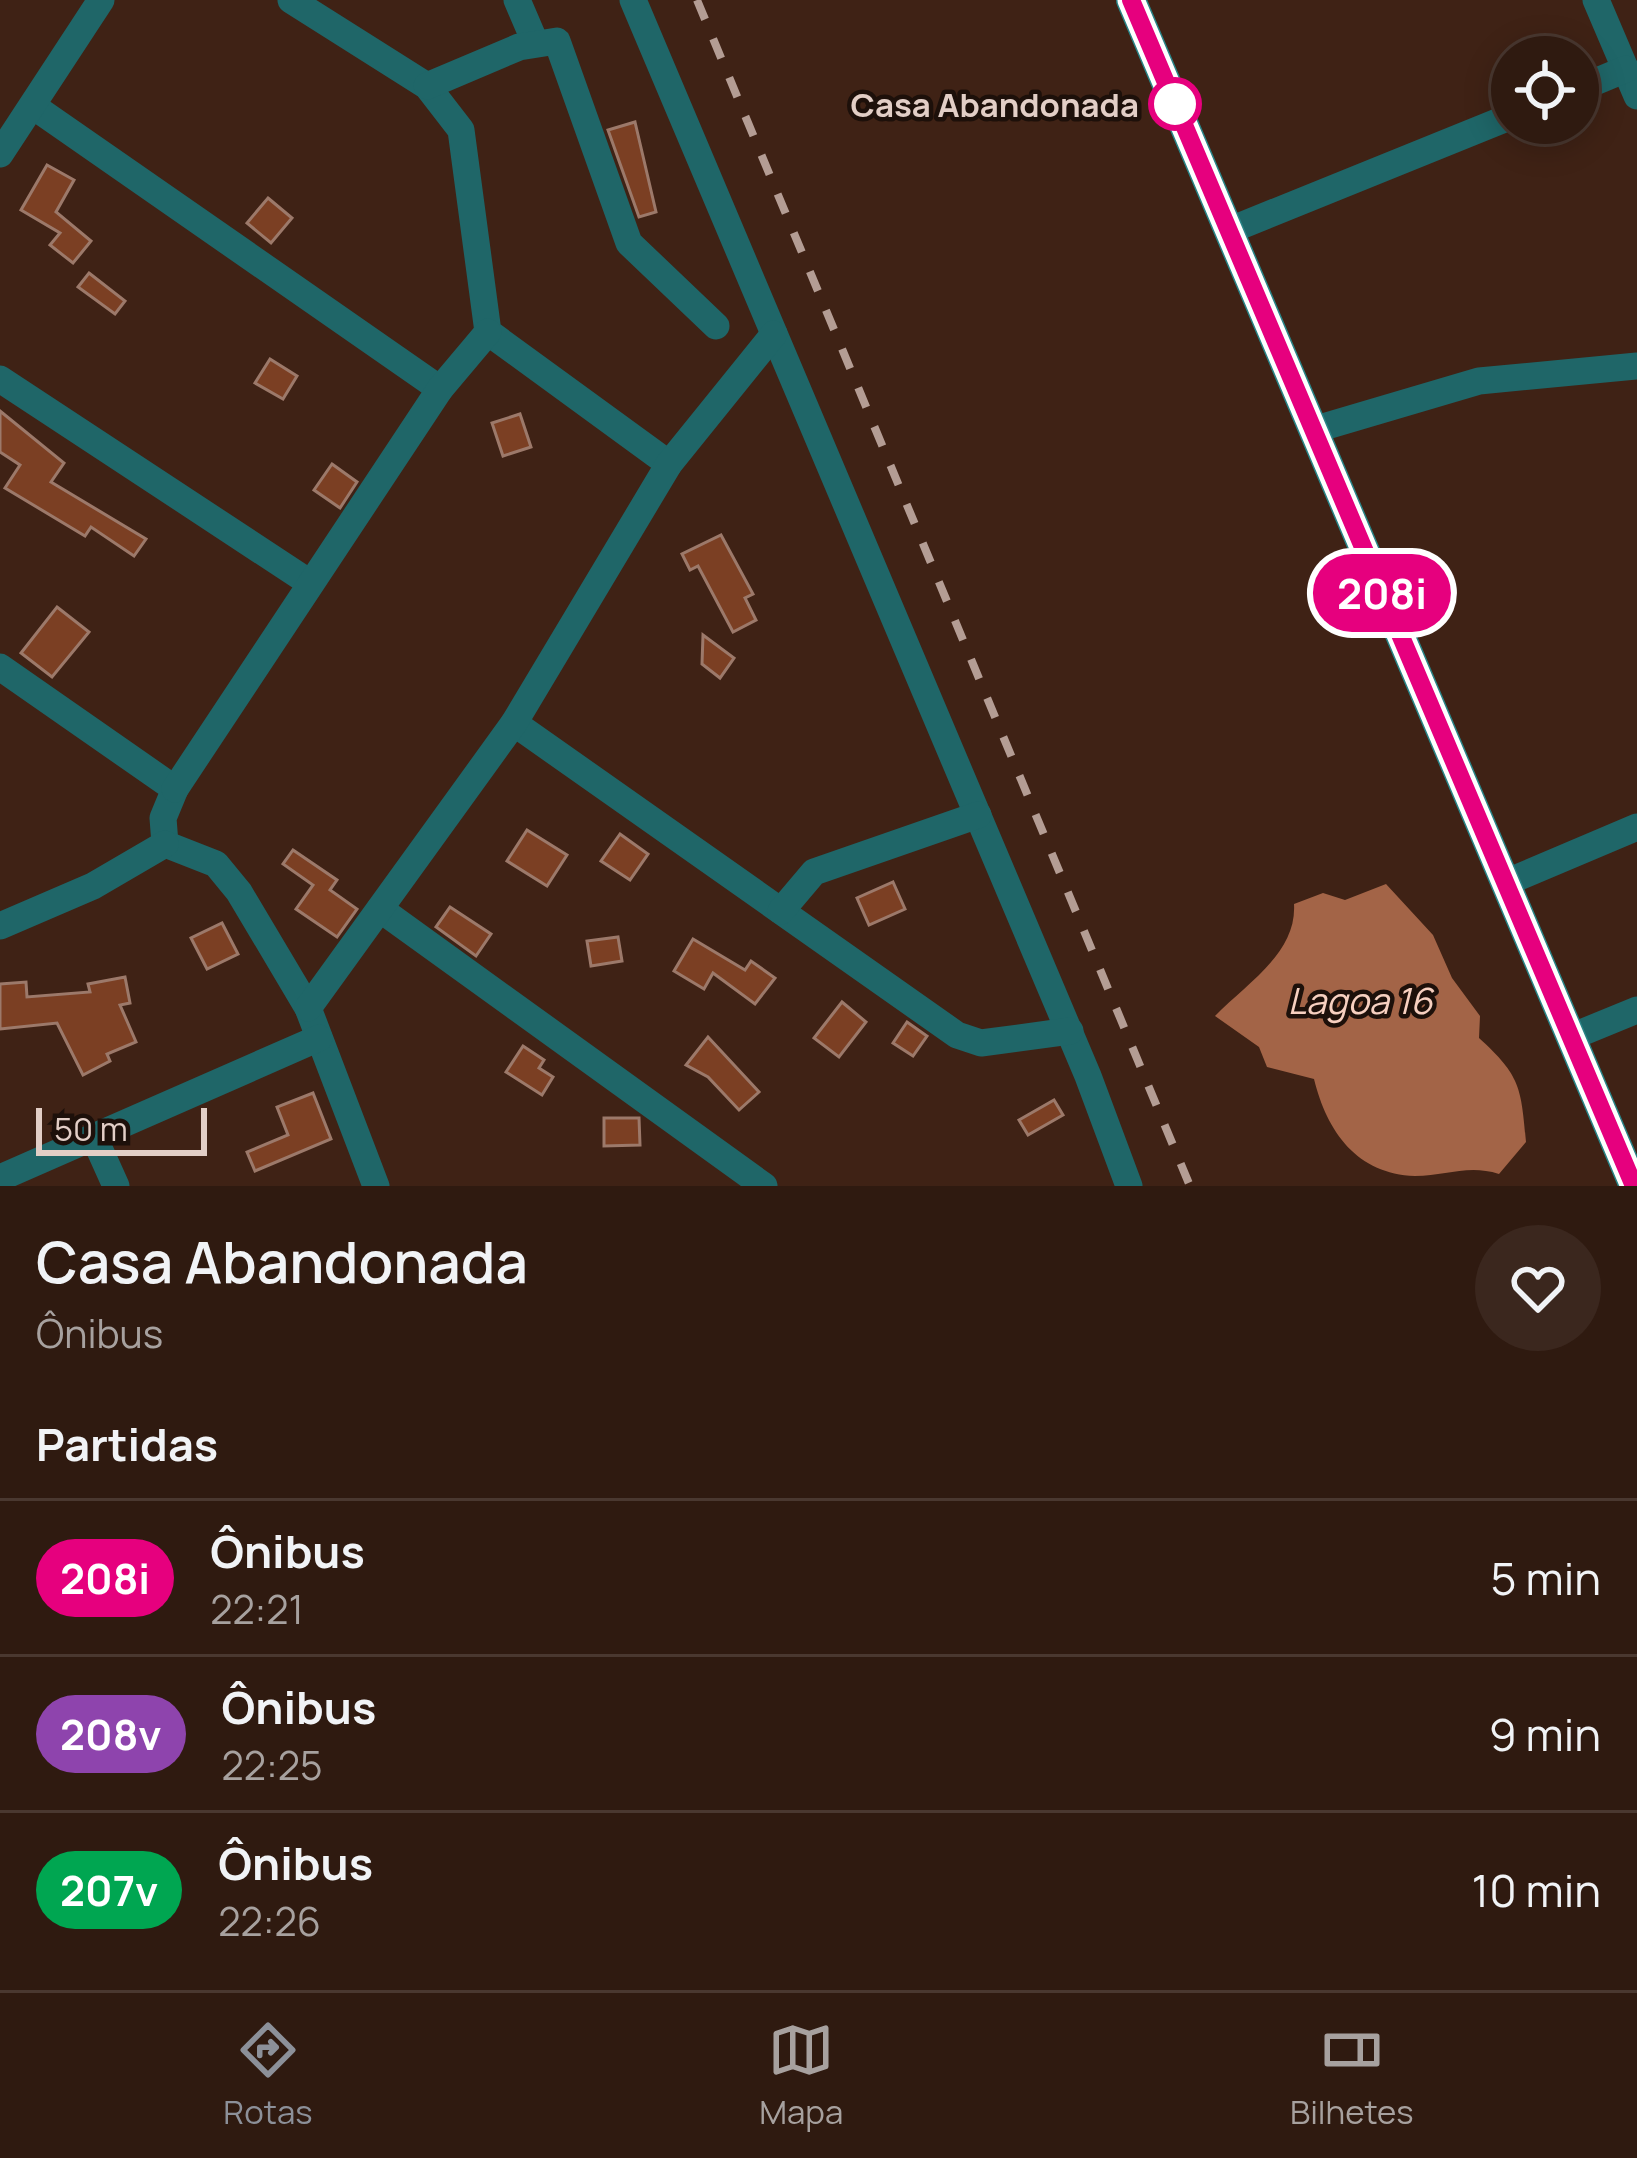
<!DOCTYPE html>
<html lang="pt">
<head>
<meta charset="utf-8">
<style>
  :root { --surface:#2f1a10; --page:#3b271e; --text:#f1f3f6; --muted:#a7a19f; --line:#4a3830; --accent:#8c9099 }
  body { margin:0; font-family:Manrope,sans-serif; background:var(--page); color:var(--text); height:100vh; display:flex; flex-direction:column; font-size:45px; white-space:nowrap }
  * { box-sizing:border-box; margin:0 }
  p { font-size:39px; color:var(--muted) }
  .icon { flex:none; width:66px; height:66px; fill:none; stroke:currentColor; stroke-width:2; stroke-linecap:round; stroke-linejoin:round }
  .map { position:relative; height:1186px; overflow:hidden }
  .details { display:flex; flex-direction:column; background:var(--surface); flex:1 }
  .details>* { flex:none }
  .badge { padding:0 24px; border-radius:39px; font-size:42px; line-height:78px }
  .fabs { position:absolute; left:1491px; top:36px; display:grid; gap:24px }
  .fabs a { display:grid; place-items:center; width:108px; height:108px; border-radius:50%; background:var(--surface); box-shadow:0 6px 30px #0003,0 0 0 3px var(--line); font-size:60px }
  .scale { position:absolute; left:36px; bottom:30px; width:171px; box-sizing:border-box; padding-left:12px; border:6px solid #e2cec6; border-top:0; font-size:33px; line-height:42px; white-space:nowrap; color:#e2cec6; -webkit-text-stroke:9px #1d100a; paint-order:stroke }
  .map>.badge { position:absolute; translate:-50% -50%; box-shadow:0 0 0 6px #fff }
  h2 { padding:0 36px; font-size:45px; line-height:108px }
  .round { display:grid; place-items:center; flex:none; width:126px; height:126px; border-radius:63px; background:var(--page) }
  .headline { display:flex; align-items:center; justify-content:space-between; height:204px; padding:0 36px }
  h1 { font-size:57px; font-weight:600; line-height:90px }
  ul { padding:0; list-style:none }
  li { display:flex; align-items:center; gap:36px; height:156px; padding:0 36px; border-top:3px solid var(--line) }
  li div { flex:1 }
  li b { display:block; font-size:45px }
  li em { font-style:normal }
  li .badge { min-width:132px; font-weight:700; text-align:center }
  .tabs { display:flex; justify-content:space-around; align-items:center; height:168px; border-top:3px solid var(--line); background:var(--surface); font-size:33px; color:var(--muted) }
  .tabs a { display:grid; justify-items:center; gap:6px }
  .tabs .selected { color:var(--accent) }
  .map>svg:first-child { display:block }
  .water { fill:#a36447 }
  .building { fill:#7b3f23; stroke:#9c796a; stroke-width:3 }
  .lines { fill:none; stroke-linecap:round; stroke-linejoin:round }
  .street { stroke:#1f6668; stroke-width:27 }
  .secondary { stroke:#298486; stroke-width:30 }
  .rail { stroke:#b49d94; stroke-width:8; stroke-dasharray:21 21; stroke-linecap:butt }
  .line-casing { stroke:#fff; stroke-width:27 }
  .line { stroke:#e6007e; stroke-width:18 }
  .stop-dot { fill:#fff; stroke:#e6007e; stroke-width:6 }
  .labels { text-anchor:middle; dominant-baseline:central; stroke-width:9; stroke-linejoin:round; paint-order:stroke }
  .stop-label { font-size:33px; font-weight:bold; fill:#e2cec6; stroke:#1d100a; text-anchor:end }
  .water-label { font-size:36px; font-style:italic; fill:#f7d0c0; stroke:#1d100a }
</style>
</head>
<body>
<div class="map">
<svg width="1637" height="1186" viewBox="0 0 1637 1186">
  <rect width="100%" height="100%" fill="#3f2215"/>
  <path class="water" d="M1386,884L1433,935L1452,978L1480,1016L1479,1038C1521,1076 1521,1088 1526,1142L1499,1174C1468,1164 1446,1176 1415,1176C1357,1174 1327,1132 1314,1079L1267,1067L1259,1047L1215,1016C1247,983 1297,953 1294,904L1323,893L1345,900Z"/>
  <g class="building">
    <path d="M635,122L656,212L639,217L608,130Z"/>
    <path d="M47,165L74,180L56,212L91,241L73,263L50,245L60,233L21,210Z"/>
    <path d="M268,198L292,218L271,243L247,223Z"/>
    <path d="M89,273L125,301L115,314L78,287Z"/>
    <path d="M270,359L297,376L283,399L255,383Z"/>
    <path d="M0,411L64,463L51,482L146,539L134,556L91,527L85,536L5,488L20,465L0,452Z"/>
    <path d="M520,414L531,447L503,456L492,423Z"/>
    <path d="M332,464L357,482L340,508L314,490Z"/>
    <path d="M721,535L753,594L745,598L756,620L733,632L698,566L690,570L682,554Z"/>
    <path d="M57,607L89,632L52,677L21,653Z"/>
    <path d="M703,635L734,658L720,678L702,664Z"/>
    <path d="M527,830L567,855L547,886L507,861Z"/>
    <path d="M620,834L648,854L630,880L601,861Z"/>
    <path d="M293,850L337,880L330,890L357,909L337,937L296,909L313,885L283,864Z"/>
    <path d="M893,882L905,909L869,925L857,898Z"/>
    <path d="M450,907L491,934L476,956L436,927Z"/>
    <path d="M222,923L238,954L207,969L191,938Z"/>
    <path d="M618,937L622,961L591,966L587,941Z"/>
    <path d="M693,939L745,970L751,961L775,978L755,1004L713,973L704,989L674,971Z"/>
    <path d="M125,977L130,1003L120,1005L136,1042L107,1054L110,1061L83,1075L57,1023L0,1029V984L26,982L27,997L90,992L88,984Z"/>
    <path d="M842,1002L866,1022L839,1057L814,1038Z"/>
    <path d="M907,1022L927,1036L913,1056L893,1043Z"/>
    <path d="M708,1037L759,1092L739,1110L708,1077L686,1065Z"/>
    <path d="M523,1046L544,1060L539,1068L553,1077L542,1095L506,1072Z"/>
    <path d="M313,1093L331,1139L255,1171L247,1152L288,1135L277,1107Z"/>
    <path d="M1054,1100L1063,1115L1028,1135L1019,1120Z"/>
    <path d="M604,1118H639L640,1145L604,1146Z"/>
  </g>
  <g class="lines">
    <g class="street">
      <path d="M291,0L427,86L461,130L488,332L669,464"/>
      <path d="M517,0L535,42"/>
      <path d="M633,0L1088,1076L1129,1186"/>
      <path d="M1596,0L1637,96"/>
      <path d="M427,86L519,47L557,41L629,243L716,326"/>
      <path d="M1578,89L1626,69"/>
      <path d="M33,106L440,389"/>
      <path d="M0,154L101,0"/>
      <path d="M1228,231L1512,116"/>
      <path d="M0,379L310,583"/>
      <path d="M1313,430L1479,381L1637,366"/>
      <path d="M0,667L175,789L163,818L165,844"/>
      <path d="M514,723L957,1035L981,1043L1070,1031"/>
      <path d="M175,789L440,389L488,332"/>
      <path d="M165,844L216,864L239,892L308,1008L376,1186"/>
      <path d="M1505,883L1637,827"/>
      <path d="M380,909L764,1186"/>
      <path d="M781,911L814,872L978,815"/>
      <path d="M0,926L93,886L165,844"/>
      <path d="M308,1008L514,723L669,464L774,334"/>
      <path d="M1571,1037L1637,1010"/>
      <path d="M94,1137L116,1186"/>
      <path d="M0,1178L319,1038"/>
    </g>
    <path class="secondary" d="M1131,0L1634,1186"/>
    <path class="rail" d="M697,0L1190,1186"/>
  </g>
  <g class="lines">
    <g class="line-casing">
      <path id="line" d="M1131,0L1634,1186"/>
    </g>
    <use href="#line" class="line"/>
  </g>
  <circle class="stop-dot" cx="1175" cy="104" r="24"/>
  <g class="labels">
    <g class="stop-label">
      <text x="1139" y="104">Casa Abandonada</text>
    </g>
    <g class="water-label">
      <text x="1360" y="1000">Lagoa 16</text>
    </g>
  </g>
</svg>
<div class="fabs">
<a><svg class="icon" aria-label="locate" viewBox="0 0 24 24"><circle cx="12" cy="12" r="6"/><path d="M12 2v4M12 18v4M2 12h4M18 12h4"/></svg></a>
</div>
<div class="scale">50 m</div>
<b class="badge" style="left:1382px;top:593px;background:#e6007e;color:#fff">208i</b>
</div>
<section class="details">
<div class="headline"><div><h1>Casa Abandonada</h1><p>Ônibus</p></div><a class="round"><svg class="icon" aria-label="heart" viewBox="0 0 24 24"><path d="M12 20l-8-8c-3-5 5-10 8-4 3-6 11-1 8 4z"/></svg></a></div>
<h2>Partidas</h2>
<ul>
<li><span class="badge" style="background:#e6007e;color:#fff">208i</span><div><b>Ônibus</b><p>22:21</p></div><em>5 min</em></li>
<li><span class="badge" style="background:#8e44ad;color:#fff">208v</span><div><b>Ônibus</b><p>22:25</p></div><em>9 min</em></li>
<li><span class="badge" style="background:#00a651;color:#fff">207v</span><div><b>Ônibus</b><p>22:26</p></div><em>10 min</em></li>
</ul>
</section>
<nav class="tabs">
<a class="selected"><svg class="icon" aria-label="directions" viewBox="0 0 24 24"><path d="M12 3l9 9-9 9-9-9zM9 14v-3h6M13 9l2 2-2 2"/></svg>Rotas</a>
<a><svg class="icon" aria-label="map" viewBox="0 0 24 24"><path d="M3 6l6-2 6 2 6-2v14l-6 2-6-2-6 2zM9 4v14M15 6v14"/></svg>Mapa</a>
<a><svg class="icon" aria-label="tickets" viewBox="0 0 24 24"><path d="M3 7h18v10H3zM15 7v10"/></svg>Bilhetes</a>
</nav>
</body>
</html>
